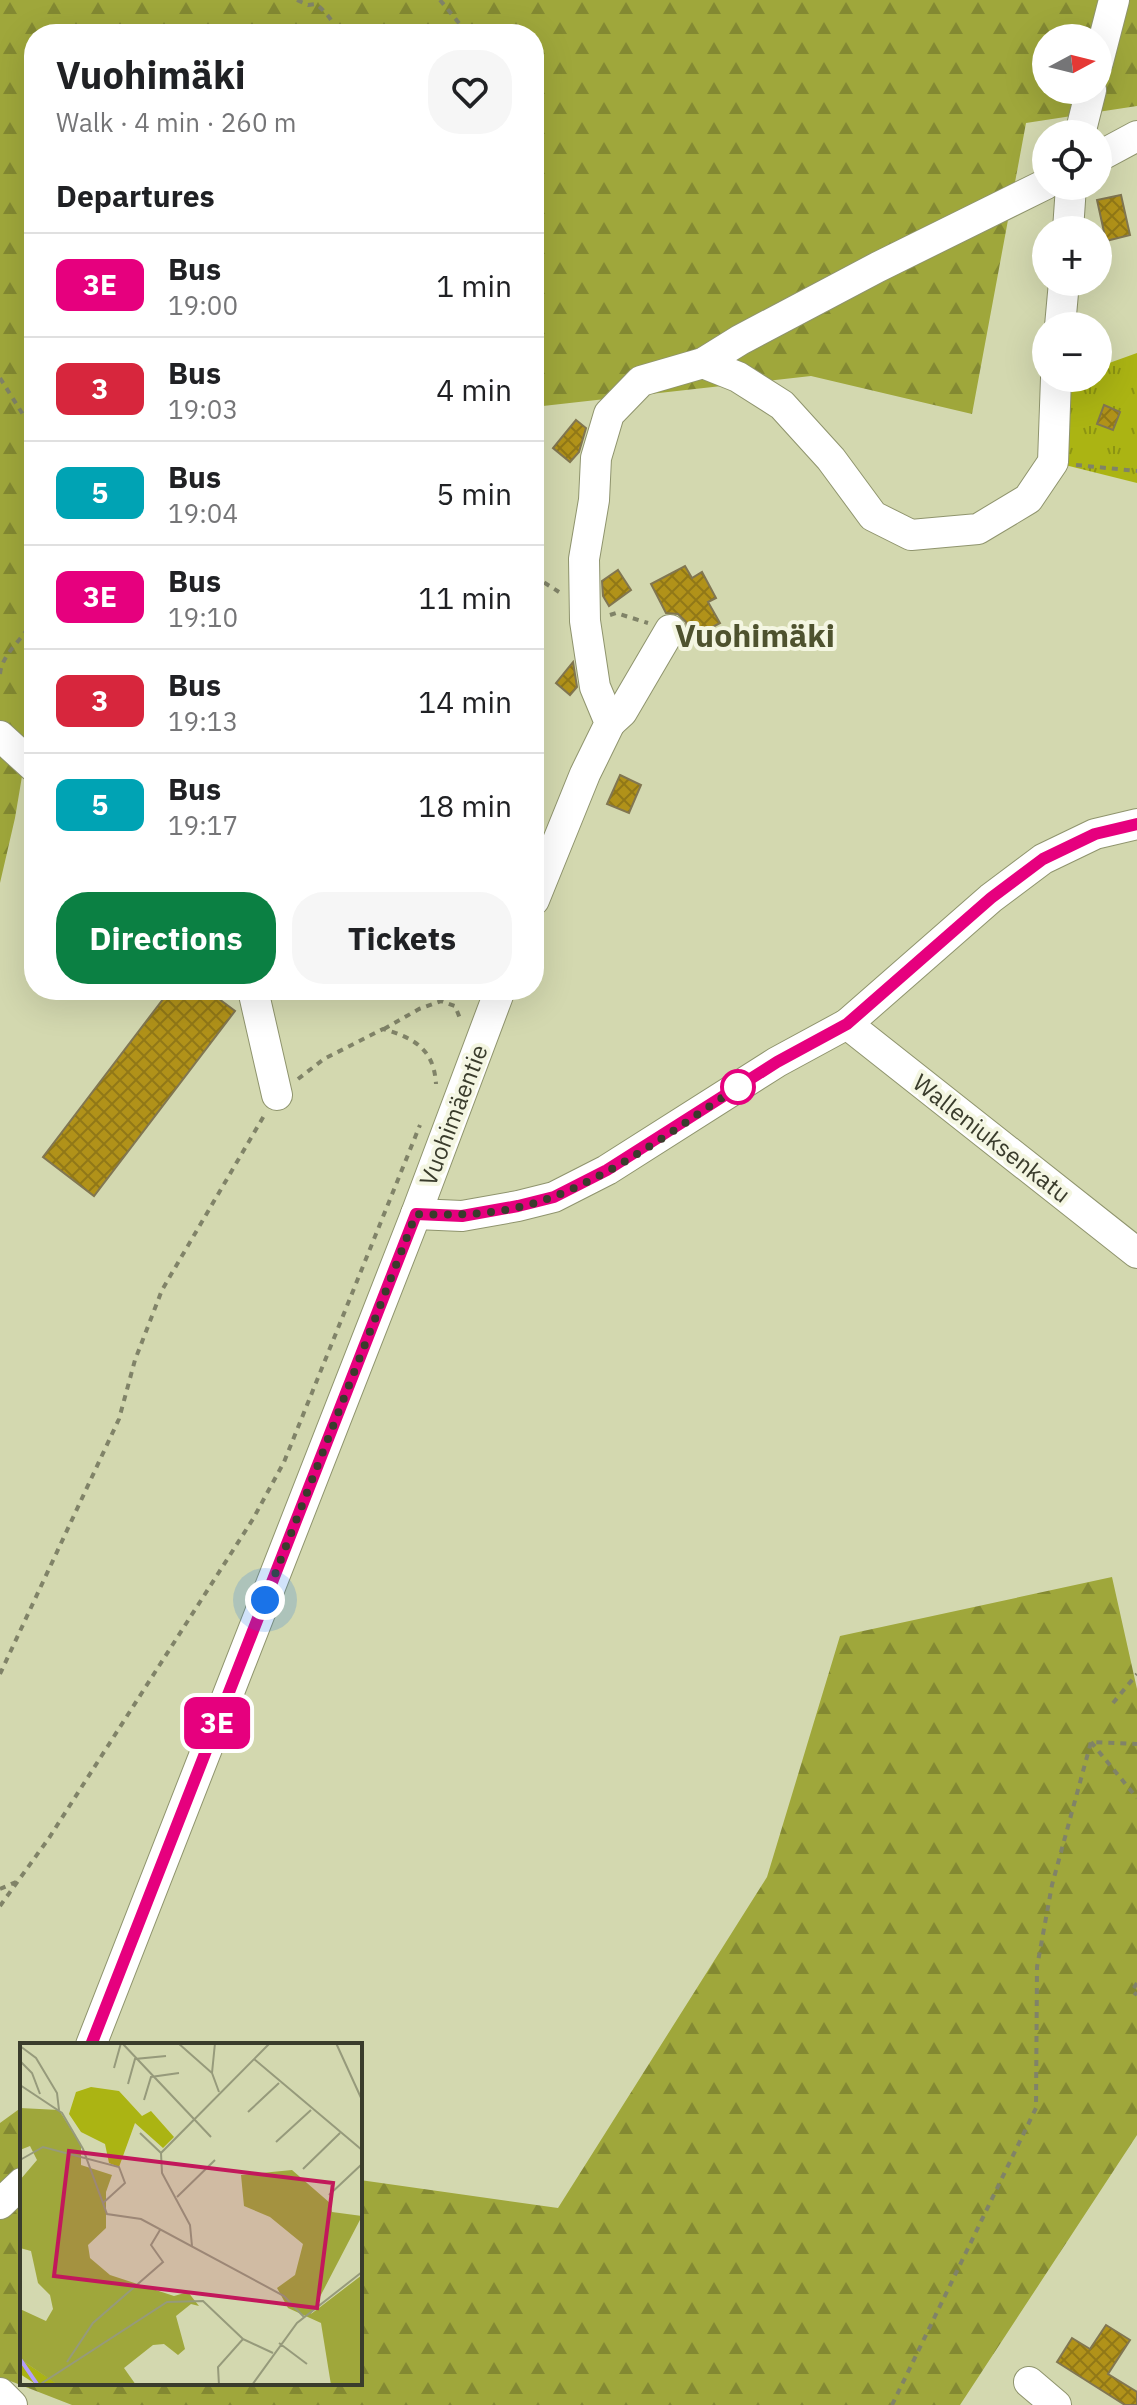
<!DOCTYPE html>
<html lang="en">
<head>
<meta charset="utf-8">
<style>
  :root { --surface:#fff; --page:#f6f6f6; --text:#202124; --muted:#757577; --line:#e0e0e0; --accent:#0b8043 }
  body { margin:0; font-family:"IBM Plex Sans",sans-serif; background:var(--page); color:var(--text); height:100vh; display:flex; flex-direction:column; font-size:30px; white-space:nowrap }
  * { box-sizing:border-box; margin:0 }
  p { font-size:26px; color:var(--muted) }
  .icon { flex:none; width:44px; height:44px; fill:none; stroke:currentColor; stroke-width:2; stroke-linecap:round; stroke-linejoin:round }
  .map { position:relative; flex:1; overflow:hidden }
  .details { position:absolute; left:24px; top:24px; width:520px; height:976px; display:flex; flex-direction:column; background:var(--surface); border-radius:32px; box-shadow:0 8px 32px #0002 }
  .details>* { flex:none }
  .badge { padding:0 16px; border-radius:12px; font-size:28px; line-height:52px }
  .needle { width:52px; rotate:83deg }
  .tools { position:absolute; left:1032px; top:24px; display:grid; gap:16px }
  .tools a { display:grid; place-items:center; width:80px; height:80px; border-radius:50%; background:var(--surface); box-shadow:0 8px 32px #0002; font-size:40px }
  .you { position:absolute; width:40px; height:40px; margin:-20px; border:6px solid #fff; border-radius:50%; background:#1a73e8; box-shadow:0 0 0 12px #1a73e833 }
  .map>.badge { position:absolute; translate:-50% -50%; box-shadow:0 0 0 4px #fff }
  h2 { padding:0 32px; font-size:30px; line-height:72px }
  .round { display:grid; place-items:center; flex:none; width:84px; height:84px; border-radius:32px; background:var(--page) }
  .overview { display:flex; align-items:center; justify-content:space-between; height:136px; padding:0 32px }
  h1 { font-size:38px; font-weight:700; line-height:60px }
  .action { display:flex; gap:16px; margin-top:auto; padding:16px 32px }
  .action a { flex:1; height:92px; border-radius:32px; background:var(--accent); color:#fff; font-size:32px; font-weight:700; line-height:92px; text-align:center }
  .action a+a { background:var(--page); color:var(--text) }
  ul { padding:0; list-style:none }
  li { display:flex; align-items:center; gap:24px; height:104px; padding:0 32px; border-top:2px solid var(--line) }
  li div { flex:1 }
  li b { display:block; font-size:30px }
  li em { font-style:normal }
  li .badge { min-width:88px; font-weight:700; text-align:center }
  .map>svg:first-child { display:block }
  .grass { fill:url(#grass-tufts) }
  .forest { fill:url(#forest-firs); fill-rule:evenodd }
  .building { fill:url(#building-cross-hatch); stroke:#817651; stroke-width:2 }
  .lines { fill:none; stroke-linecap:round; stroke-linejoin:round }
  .minor-casing { stroke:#8f946d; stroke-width:32 }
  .path { stroke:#808368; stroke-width:4; stroke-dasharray:6 6; stroke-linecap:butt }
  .minor { stroke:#fff; stroke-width:30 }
  .line-casing { stroke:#fff; stroke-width:18 }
  .line { stroke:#e6007e; stroke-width:12 }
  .walk { stroke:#3a3c2c; stroke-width:8; stroke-dasharray:0 14.4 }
  .stop-dot { fill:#fff; stroke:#e6007e; stroke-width:4 }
  .labels { text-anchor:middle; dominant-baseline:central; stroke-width:8; stroke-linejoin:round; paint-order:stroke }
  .street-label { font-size:24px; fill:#3a3c2c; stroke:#f4f6e2 }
  .district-label { font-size:32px; font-weight:bold; fill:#4e522e; stroke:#f4f6e2 }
  .inset-river { fill:none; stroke:#b39efa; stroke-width:4 }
  .inset-road { fill:none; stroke:#969a7b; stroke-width:2 }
  .view { fill:#c2185b; fill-opacity:0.15; stroke:#c2185b; stroke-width:4 }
  .inset-edge { fill:none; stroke:#3a3c2c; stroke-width:4 }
</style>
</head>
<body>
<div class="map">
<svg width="1137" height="2405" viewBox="0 0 1137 2405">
  <defs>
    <pattern id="grass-tufts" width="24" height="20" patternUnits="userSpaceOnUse" patternTransform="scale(2)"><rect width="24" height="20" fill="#abb413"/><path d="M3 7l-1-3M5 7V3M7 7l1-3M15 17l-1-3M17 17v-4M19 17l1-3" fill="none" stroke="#8c9412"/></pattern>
    <pattern id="forest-firs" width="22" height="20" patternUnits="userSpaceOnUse" patternTransform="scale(2)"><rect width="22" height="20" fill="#9fa73b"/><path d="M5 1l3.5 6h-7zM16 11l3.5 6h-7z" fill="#838932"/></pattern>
    <pattern id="building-cross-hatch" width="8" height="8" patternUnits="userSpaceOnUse" patternTransform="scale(2)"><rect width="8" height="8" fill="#b19219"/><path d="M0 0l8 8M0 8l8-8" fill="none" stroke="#917817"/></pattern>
  </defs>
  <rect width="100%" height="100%" fill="#d3d8af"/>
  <path class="grass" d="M1137,353V483L1053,462L1075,378H1098V367Z"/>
  <g class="forest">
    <path d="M0,0H1137V106L1026,123L972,414L811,376L534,407V34H34V705L15,818L0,883ZM1046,38H1098V90H1046Z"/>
    <path d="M1112,1577L1137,1689V2135L960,2405H72L0,2377V2123L22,2107V2383H360V2180L558,2208L767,1877L840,1636Z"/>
  </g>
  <g class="building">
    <path d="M1121,195L1130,235L1106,241L1097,200Z"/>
    <path d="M1104,405L1120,412L1113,430L1097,424Z"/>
    <path d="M576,420L586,428L579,452L570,462L553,448Z"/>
    <path d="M685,566L692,578L702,572L716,598L708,602L720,623L683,643L688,631L686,622L678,614L666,613L651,584Z"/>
    <path d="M618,570L631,590L609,606L603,596L602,581Z"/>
    <path d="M573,662L577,687L570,695L556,683Z"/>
    <path d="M620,775L641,785L629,813L607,804Z"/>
    <path d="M170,990H207L235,1011L94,1196L43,1157Z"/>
    <path d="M1106,2325L1130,2340L1108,2374L1137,2392V2405H1125L1057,2362L1072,2338L1090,2349Z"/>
  </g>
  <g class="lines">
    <g class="minor-casing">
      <g id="minor">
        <path d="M1098,62L1114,0"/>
        <path d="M1080,134L1091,90"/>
        <path d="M1098,157L1137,136"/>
        <path d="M1068,230L1071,186"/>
        <path d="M1060,326L1064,282"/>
        <path d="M703,363L738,377L782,405L831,459L873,516L911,535L978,529L1028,499L1053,462L1056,378"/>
        <path d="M610,723L622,712L670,630"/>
        <path d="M0,736L34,767"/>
        <path d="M534,900L585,774L610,723L595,687L585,621L584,559L594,500L596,458L609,414L641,381L703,363L740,340L878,267L1046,184"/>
        <path d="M253,990L277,1095"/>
        <path d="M847,1024L1137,1253"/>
        <path d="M416,1214L462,1216L518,1206L554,1197L607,1170L777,1062L847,1024L991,898L1043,859L1095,834L1137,824"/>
        <path d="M91,2045L416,1214L500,990"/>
        <path d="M0,2204L22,2183"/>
        <path d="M1029,2382L1056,2405"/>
        <path d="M0,2393L12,2405"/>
      </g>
    </g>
    <g class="path">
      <path d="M297,0L308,5L316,4C327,13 333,21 338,34"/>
      <path d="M440,0L468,34"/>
      <path d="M0,378L34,432"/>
      <path d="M1076,465L1137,471"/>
      <path d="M534,576L559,592"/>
      <path d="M610,615L616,613L648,623"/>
      <path d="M0,674C2,652 26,638 34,617"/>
      <path d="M384,1029L419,1009L441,1001L455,1006L461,1021"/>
      <path d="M298,1079L324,1059L383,1029C414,1038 434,1049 436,1084"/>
      <path d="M0,1674L119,1419L135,1360L162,1290L265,1114"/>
      <path d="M1113,1703L1137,1674"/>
      <path d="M1091,1742L1137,1798"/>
      <path d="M0,1889L16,1882"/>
      <path d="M0,1906L49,1838L253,1519L284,1462L420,1125"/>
      <path d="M1137,1983L1132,1991L1137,1995"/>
      <path d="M892,2405L1036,2108L1037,1967L1052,1885L1091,1742L1137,1744"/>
    </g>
    <use href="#minor" class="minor"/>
  </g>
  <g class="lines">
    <g class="line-casing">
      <path id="line" d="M91,2045L416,1214L462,1216L518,1206L554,1197L607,1170L777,1062L847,1024L991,898L1043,859L1095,834L1137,824"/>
    </g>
    <use href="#line" class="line"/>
    <path class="walk" d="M265,1600L416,1214C462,1216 511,1214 555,1196C623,1170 689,1119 750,1079L738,1087"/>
  </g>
  <circle class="stop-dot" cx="738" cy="1087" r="16"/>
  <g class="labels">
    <g class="street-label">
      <text transform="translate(453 1115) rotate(-69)">Vuohimäentie</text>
      <text transform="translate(992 1138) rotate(38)">Walleniuksenkatu</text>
    </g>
    <g class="district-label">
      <text x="755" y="635">Vuohimäki</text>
    </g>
  </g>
  <g transform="translate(20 2043)">
    <rect width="342" height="342" fill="#d3d8af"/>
    <path d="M71,44L99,48L122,73L131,68L154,94L143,105L115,80L99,124L89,120L85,101L61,89L49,71L56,49ZM0,316L39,342H17L0,331Z" fill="#abb413"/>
    <path d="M0,65L39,67L61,102V122L92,132L86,149V185L68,202L70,215L90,232L154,253L168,249L179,263L171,261L156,273L165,306L158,312L144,301L133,302L104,325L116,342H38L0,316V266L26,278L33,266L30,252L18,240L11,208L0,205V137L17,117L10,103L0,107ZM272,127L310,160L312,169L342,173L291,271L342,232V342H311L301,280L268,265L257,245L275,232L283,201L250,174L224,163L221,132Z" fill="#9fa73b"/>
    <path class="inset-river" d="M0,316L17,341"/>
    <path class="inset-road" d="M102,0L191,94M158,0L192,30L199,49M316,0L342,57M0,3L16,15L37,50L39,67M234,16L342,107M0,18L12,30L20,51M94,25L101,0M192,30L195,0M108,41L115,16L146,13M0,42L42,70L63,106L87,171L121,176L264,253L284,274M124,57L131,34L159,30M228,69L259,40M120,90L141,110M256,99L291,67M0,117L23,104L99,124L105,140L83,160M283,126L320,90M309,152L342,121M157,154L195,117M172,203L170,182L142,130L141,110L250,0M259,300L287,321M47,319L73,280L143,219L131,202L140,187M19,342L147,259L183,258L223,296M199,342L198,324L223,296L253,310M232,342L277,280L342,229"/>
    <path class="view" d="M49,108L313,140L297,265L34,233Z"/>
    <rect width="342" height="342" class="inset-edge"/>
  </g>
</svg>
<div class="tools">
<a><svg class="needle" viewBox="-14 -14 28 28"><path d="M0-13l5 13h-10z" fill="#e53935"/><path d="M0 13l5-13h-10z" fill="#757577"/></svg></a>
<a><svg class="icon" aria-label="locate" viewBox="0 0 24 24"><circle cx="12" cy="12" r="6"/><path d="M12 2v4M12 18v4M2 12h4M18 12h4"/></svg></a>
<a>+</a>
<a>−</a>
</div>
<div class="you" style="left:265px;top:1600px"></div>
<b class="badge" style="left:217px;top:1723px;background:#e6007e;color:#fff">3E</b>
<section class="details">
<div class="overview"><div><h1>Vuohimäki</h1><p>Walk · 4 min · 260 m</p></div><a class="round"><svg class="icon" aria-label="heart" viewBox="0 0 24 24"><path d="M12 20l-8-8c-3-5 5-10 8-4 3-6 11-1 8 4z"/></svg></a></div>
<h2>Departures</h2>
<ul>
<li><span class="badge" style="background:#e6007e;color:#fff">3E</span><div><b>Bus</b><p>19:00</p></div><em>1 min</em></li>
<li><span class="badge" style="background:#d7263d;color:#fff">3</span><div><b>Bus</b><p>19:03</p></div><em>4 min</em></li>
<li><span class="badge" style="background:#00a3b4;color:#fff">5</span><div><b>Bus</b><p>19:04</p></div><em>5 min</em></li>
<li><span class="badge" style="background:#e6007e;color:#fff">3E</span><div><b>Bus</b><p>19:10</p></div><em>11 min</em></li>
<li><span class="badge" style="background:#d7263d;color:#fff">3</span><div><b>Bus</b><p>19:13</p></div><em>14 min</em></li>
<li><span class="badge" style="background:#00a3b4;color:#fff">5</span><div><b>Bus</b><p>19:17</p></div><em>18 min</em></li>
</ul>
<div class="action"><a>Directions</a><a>Tickets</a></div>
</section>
</div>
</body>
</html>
